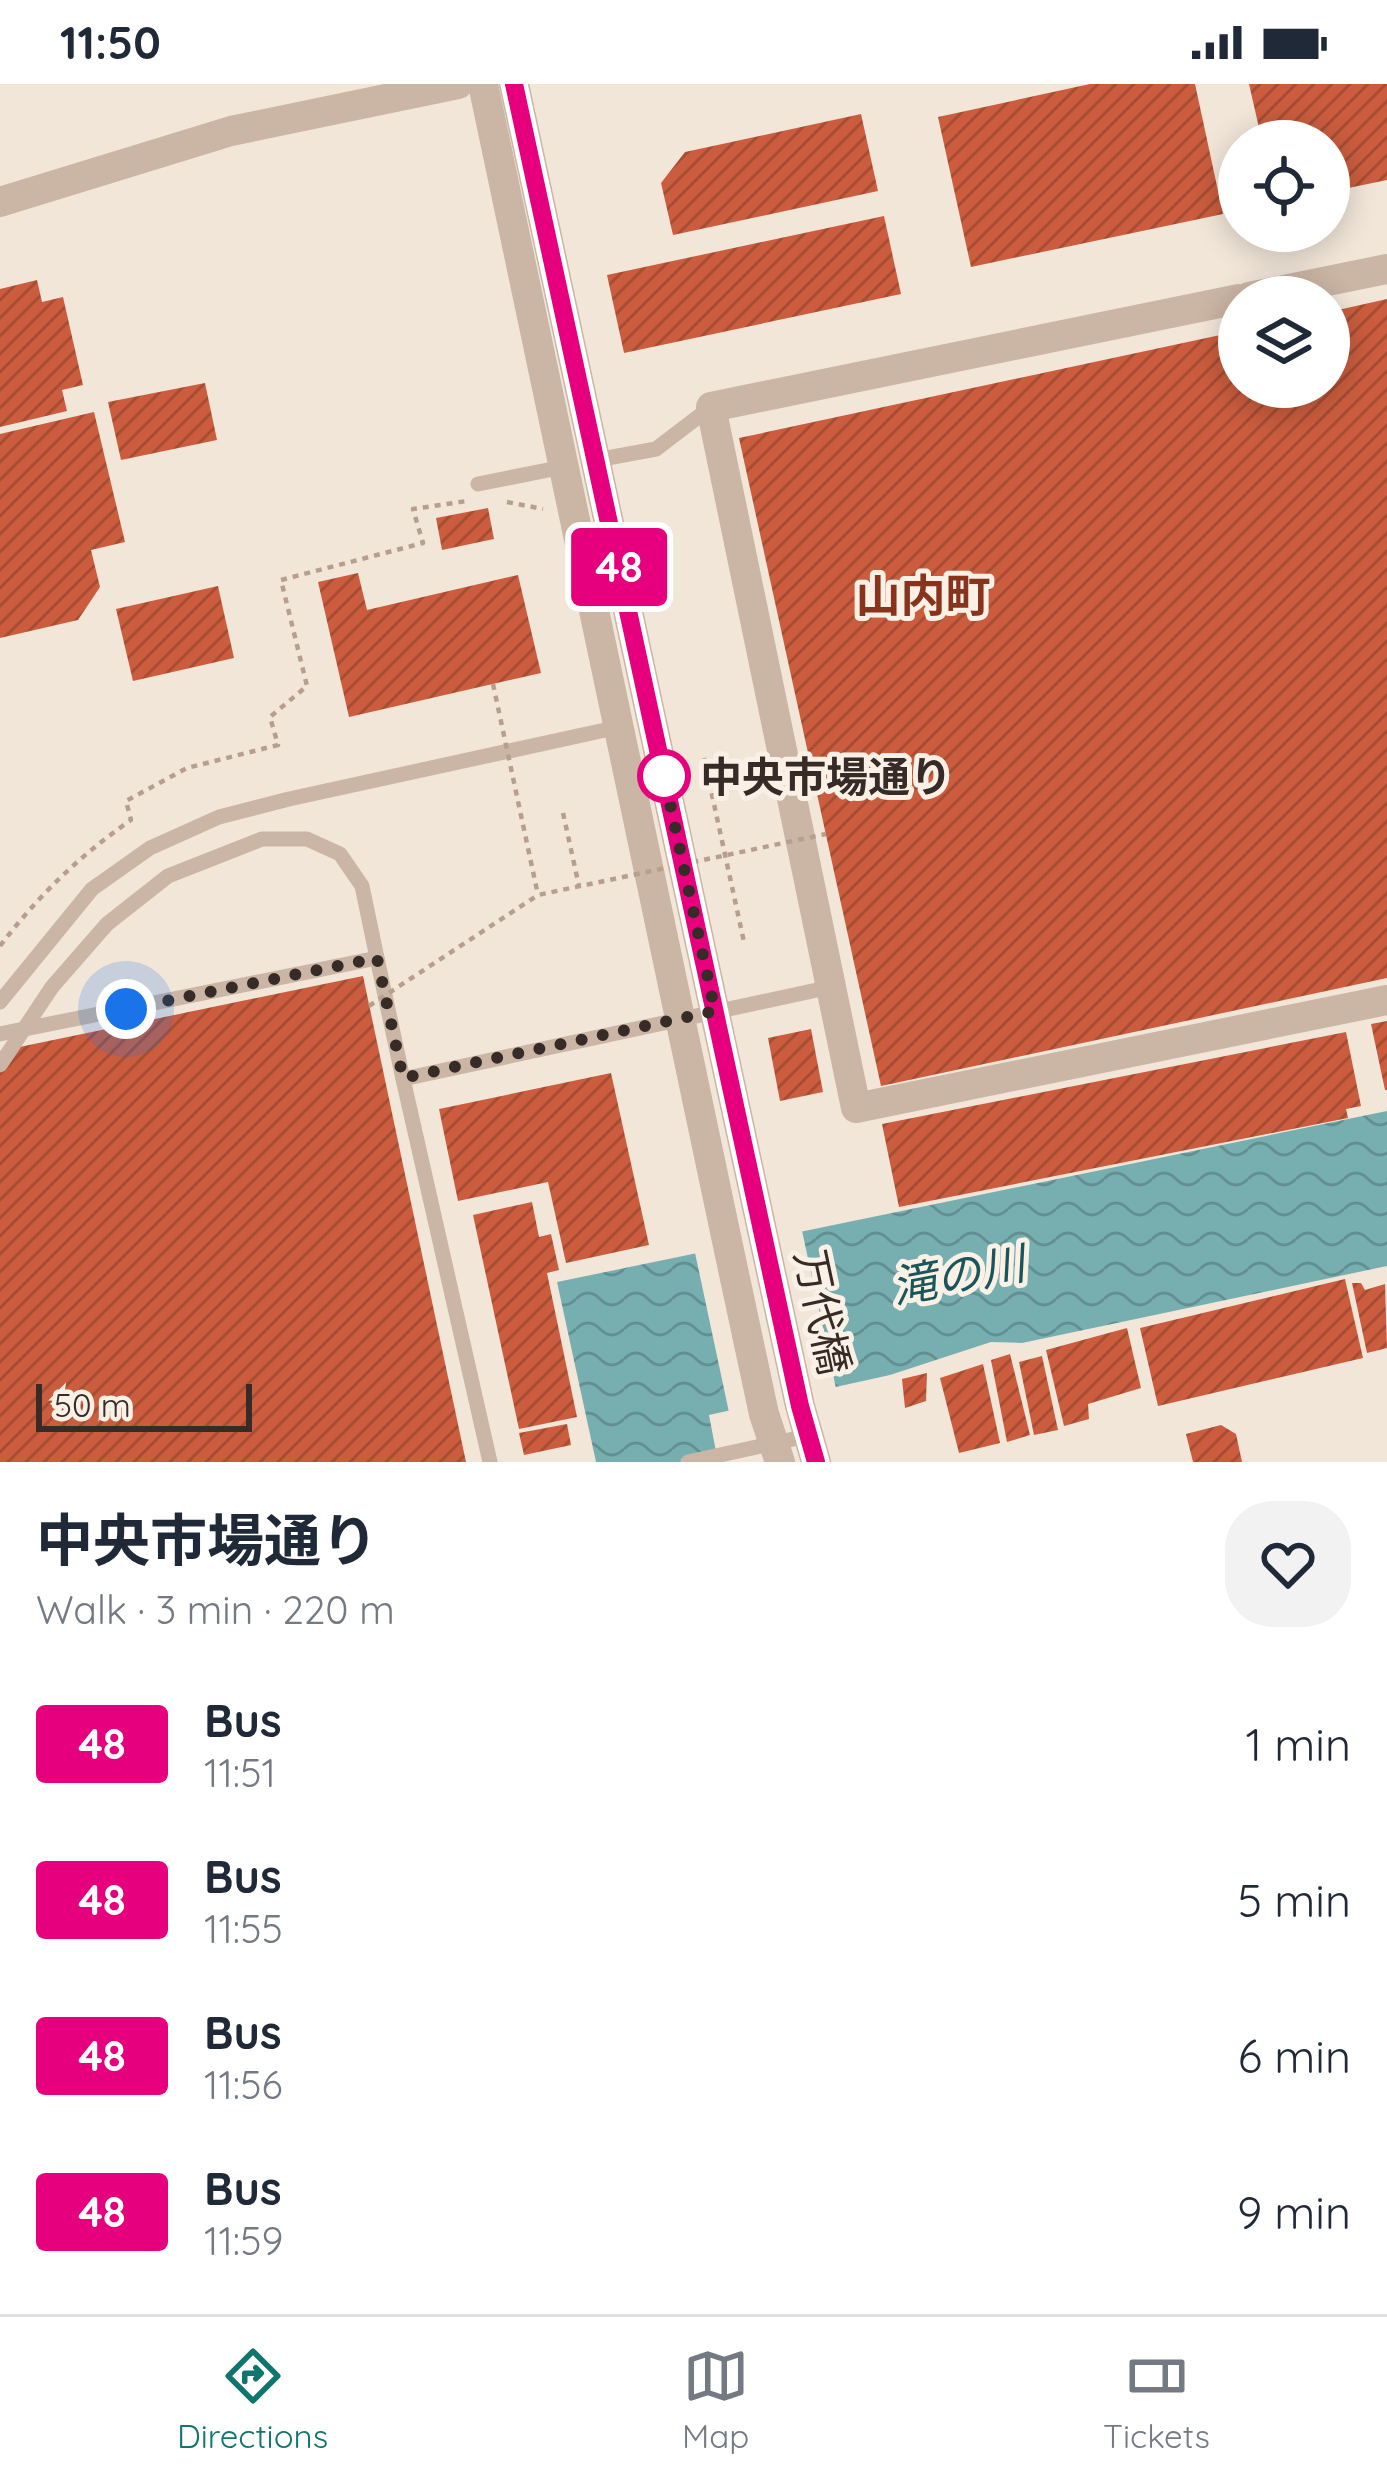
<!DOCTYPE html>
<html lang="en">
<head>
<meta charset="utf-8">
<style>
  :root { --surface:#fff; --page:#f2f2f3; --text:#1f2937; --muted:#747a83; --line:#e0e1e3; --accent:#0f766e }
  body { margin:0; font-family:Quicksand,"Noto Sans JP",sans-serif; background:var(--page); color:var(--text); height:100vh; display:flex; flex-direction:column; font-size:45px; white-space:nowrap }
  * { box-sizing:border-box; margin:0 }
  p { font-size:39px; color:var(--muted) }
  .icon { flex:none; width:66px; height:66px; fill:none; stroke:currentColor; stroke-width:2; stroke-linecap:round; stroke-linejoin:round }
  .map { position:relative; height:1378px; overflow:hidden }
  .panel { display:flex; flex-direction:column; background:var(--surface); flex:1 }
  .panel>* { flex:none }
  .badge { padding:0 24px; border-radius:9px; font-size:42px; line-height:78px }
  .fabs { position:absolute; left:1218px; top:36px; display:grid; gap:24px }
  .fabs a { display:grid; place-items:center; width:132px; height:132px; border-radius:50%; background:var(--surface); box-shadow:0 6px 30px #0003; font-size:60px }
  .scale { position:absolute; left:36px; bottom:30px; width:216px; box-sizing:border-box; padding-left:12px; border:6px solid #362b26; border-top:0; font-size:33px; line-height:42px; white-space:nowrap; color:#362b26; -webkit-text-stroke:9px #faf0e5; paint-order:stroke }
  .you { position:absolute; width:60px; height:60px; margin:-30px; border:9px solid #fff; border-radius:50%; background:#1a73e8; box-shadow:0 0 0 18px #1a73e833 }
  .map>.badge { position:absolute; translate:-50% -50%; box-shadow:0 0 0 6px #fff }
  .round { display:grid; place-items:center; flex:none; width:126px; height:126px; border-radius:48px; background:var(--page) }
  .overview { display:flex; align-items:center; justify-content:space-between; height:204px; padding:0 36px }
  h1 { font-size:57px; font-weight:700; line-height:90px }
  ul { padding:0; list-style:none }
  li { display:flex; align-items:center; gap:36px; height:156px; padding:0 36px }
  li div { flex:1 }
  li b { display:block; font-size:45px }
  li em { font-style:normal }
  li .badge { min-width:132px; font-weight:700; text-align:center }
  .status { display:flex; justify-content:space-between; align-items:center; height:84px; padding:0 60px; background:var(--surface); direction:ltr }
  .status svg { height:33px; fill:currentColor }
  .tabs { display:flex; justify-content:space-around; align-items:center; height:168px; border-top:3px solid var(--line); background:var(--surface); font-size:33px; color:var(--muted) }
  .tabs a { display:grid; justify-items:center; gap:6px }
  .tabs .active { color:var(--accent) }
  .map>svg:first-child { display:block }
  .water { fill:url(#water-waves) }
  .pier { fill:#f2e6d9 }
  .building { fill:url(#building-hatch) }
  .lines { fill:none; stroke-linecap:round; stroke-linejoin:round }
  .path { stroke:#b79f8f; stroke-width:4.5; stroke-dasharray:6 6; stroke-linecap:butt }
  .service { stroke:#cbb5a4; stroke-width:15 }
  .minor { stroke:#cbb5a4; stroke-width:30 }
  .tertiary { stroke:#cbb5a4; stroke-width:30 }
  .path-bridge { stroke:#b79f8f; stroke-width:4.5; stroke-dasharray:6 6; stroke-linecap:butt }
  .service-bridge { stroke:#cbb5a4; stroke-width:15 }
  .line-casing { stroke:#fff; stroke-width:27 }
  .line { stroke:#e6007e; stroke-width:18 }
  .walk { stroke:#362b26; stroke-width:12; stroke-dasharray:0 21.6 }
  .stop-dot { fill:#fff; stroke:#e6007e; stroke-width:6 }
  .labels { text-anchor:middle; dominant-baseline:central; stroke-width:10; stroke-linejoin:round; paint-order:stroke }
  .stop-label { font-size:42px; font-weight:bold; fill:#362b26; stroke:#faf0e5; text-anchor:start }
  .street-label { font-size:42px; fill:#362b26; stroke:#faf0e5 }
  .neighbourhood-label { font-size:45px; font-weight:bold; fill:#88331c; stroke:#faf0e5 }
  .water-label { font-size:45px; font-style:italic; fill:#1a5659; stroke:#faf0e5 }
</style>
</head>
<body>
<div class="status"><b>11:50</b><svg viewBox="0 0 49 12"><path d="M0 12V9h3v3zM5 12V6h3v6zM10 12V3h3v9zM15 12V0h3v12zM26 1h20v11H26zM47 4h2v5h-2z"/></svg></div>
<div class="map">
<svg width="1387" height="1378" viewBox="0 0 1387 1378">
  <defs>
    <pattern id="water-waves" width="16" height="10" patternUnits="userSpaceOnUse" patternTransform="scale(3)"><rect width="16" height="10" fill="#77afb1"/><path d="M0 5q4-4 8 0t8 0" fill="none" stroke="#628f90"/></pattern>
    <pattern id="building-hatch" width="6" height="6" patternUnits="userSpaceOnUse" patternTransform="scale(3)"><rect width="6" height="6" fill="#cb5d3e"/><path d="M-1 1l2-2M0 6l6-6M5 7l2-2" fill="none" stroke="#a64d34"/></pattern>
  </defs>
  <rect width="100%" height="100%" fill="#f2e6d9"/>
  <path class="water" d="M1387,1027V1182L1022,1259L991,1258L890,1291L709,1331L718,1378H596L557,1198Z"/>
  <path class="pier" d="M801,1142L837,1309L730,1333L694,1164Z"/>
  <g class="building">
    <path d="M1090,0H1195L1223,130L971,183L938,33Z"/>
    <path d="M1249,0H1387V96L1329,108V57H1262Z"/>
    <path d="M861,30L878,107L673,151L661,99L685,68Z"/>
    <path d="M884,132L901,210L624,269L607,191Z"/>
    <path d="M37,196L42,218L63,213L83,301L62,306L67,327L0,343V205Z"/>
    <path d="M1387,215V894L881,1002L739,354L1239,247V303H1329V228Z"/>
    <path d="M205,299L217,356L121,376L108,318Z"/>
    <path d="M94,328L125,458L91,466L100,503L78,536L0,554V350Z"/>
    <path d="M488,424L494,455L442,466L436,434Z"/>
    <path d="M358,489L367,526L518,491L541,589L349,633L318,498Z"/>
    <path d="M218,502L234,574L133,597L116,525Z"/>
    <path d="M363,892L466,1378H0V967Z"/>
    <path d="M1387,937V1006H1385L1371,940Z"/>
    <path d="M811,945L823,1008L780,1017L768,954Z"/>
    <path d="M1346,948L1361,1022L1346,1025L1348,1034L899,1123L882,1040Z"/>
    <path d="M611,989L649,1161L566,1179L548,1098L458,1117L439,1025Z"/>
    <path d="M532,1118L539,1153L551,1150L559,1186L547,1189L577,1333L519,1345L473,1131Z"/>
    <path d="M1345,1195L1363,1274L1158,1322L1140,1244Z"/>
    <path d="M1352,1199H1361L1365,1206L1385,1200L1387,1264L1367,1269Z"/>
    <path d="M1127,1244L1141,1304L1088,1320L1089,1335L1064,1342L1046,1266Z"/>
    <path d="M1010,1270L1030,1351L1007,1358L991,1276Z"/>
    <path d="M1042,1272L1058,1346L1034,1351L1019,1278Z"/>
    <path d="M983,1280L1000,1359L959,1369L940,1294Z"/>
    <path d="M927,1289L926,1317L905,1324L902,1295Z"/>
    <path d="M567,1340L571,1361L524,1371L519,1349Z"/>
    <path d="M1221,1341L1236,1350L1242,1378H1193L1186,1350Z"/>
  </g>
  <g class="lines">
    <g class="path">
      <path d="M507,418L543,425"/>
      <path d="M704,674L744,858"/>
      <path d="M563,729L579,802"/>
      <path d="M0,862C38,812 79,772 131,736L126,717L187,684L278,661L270,633L307,602L281,496L423,459L413,425L467,417"/>
    </g>
    <g class="service">
      <path d="M591,377L656,365L711,323"/>
      <path d="M478,400L568,382"/>
      <path d="M0,918L92,805L150,764L219,733L289,715L619,643"/>
      <path d="M0,950L377,874L403,995"/>
      <path d="M490,1378L403,995L831,903"/>
      <path d="M688,1378L807,1352"/>
    </g>
    <g class="minor">
      <path d="M1249,213L1387,185"/>
      <path d="M1239,215L711,323L856,1024L1387,916"/>
    </g>
    <g class="tertiary">
      <path d="M483,0L727,1157L764,1330L780,1378"/>
      <path d="M514,0L800,1322L816,1378"/>
      <path d="M0,118L231,47L458,0"/>
    </g>
    <g class="path-bridge">
      <path d="M493,600L538,811"/>
      <path d="M369,922L538,811L826,750"/>
    </g>
    <path class="service-bridge" d="M0,981L52,903L107,840L168,792L262,755H307L340,770L362,802L377,874"/>
  </g>
  <g class="lines">
    <g class="line-casing">
      <path id="line" d="M514,0L800,1322L816,1378"/>
    </g>
    <use href="#line" class="line"/>
    <path class="walk" d="M126,925L377,874L403,994L715,927L664,692"/>
  </g>
  <circle class="stop-dot" cx="664" cy="692" r="24"/>
  <g class="labels">
    <g class="stop-label">
      <text x="700" y="692">中央市場通り</text>
    </g>
    <g class="street-label">
      <text transform="translate(823 1228) rotate(78)">万代橋</text>
    </g>
    <g class="neighbourhood-label">
      <text x="923" y="511">山内町</text>
    </g>
    <g class="water-label">
      <text transform="translate(958 1190) rotate(-11)">滝の川</text>
    </g>
  </g>
</svg>
<div class="fabs">
<a><svg class="icon" aria-label="locate" viewBox="0 0 24 24"><circle cx="12" cy="12" r="6"/><path d="M12 2v4M12 18v4M2 12h4M18 12h4"/></svg></a>
<a><svg class="icon" aria-label="layers" viewBox="0 0 24 24"><path d="M12 4l9 5-9 5-9-5zM3 14l9 5 9-5"/></svg></a>
</div>
<div class="scale">50 m</div>
<div class="you" style="left:126px;top:925px"></div>
<b class="badge" style="left:619px;top:483px;background:#e6007e;color:#fff">48</b>
</div>
<section class="panel">
<div class="overview"><div><h1>中央市場通り</h1><p>Walk · 3 min · 220 m</p></div><a class="round"><svg class="icon" aria-label="heart" viewBox="0 0 24 24"><path d="M12 20l-8-8c-3-5 5-10 8-4 3-6 11-1 8 4z"/></svg></a></div>
<ul>
<li><span class="badge" style="background:#e6007e;color:#fff">48</span><div><b>Bus</b><p>11:51</p></div><em>1 min</em></li>
<li><span class="badge" style="background:#e6007e;color:#fff">48</span><div><b>Bus</b><p>11:55</p></div><em>5 min</em></li>
<li><span class="badge" style="background:#e6007e;color:#fff">48</span><div><b>Bus</b><p>11:56</p></div><em>6 min</em></li>
<li><span class="badge" style="background:#e6007e;color:#fff">48</span><div><b>Bus</b><p>11:59</p></div><em>9 min</em></li>
</ul>
</section>
<nav class="tabs">
<a class="active"><svg class="icon" aria-label="directions" viewBox="0 0 24 24"><path d="M12 3l9 9-9 9-9-9zM9 14v-3h6M13 9l2 2-2 2"/></svg>Directions</a>
<a><svg class="icon" aria-label="map" viewBox="0 0 24 24"><path d="M3 6l6-2 6 2 6-2v14l-6 2-6-2-6 2zM9 4v14M15 6v14"/></svg>Map</a>
<a><svg class="icon" aria-label="tickets" viewBox="0 0 24 24"><path d="M3 7h18v10H3zM15 7v10"/></svg>Tickets</a>
</nav>
</body>
</html>
